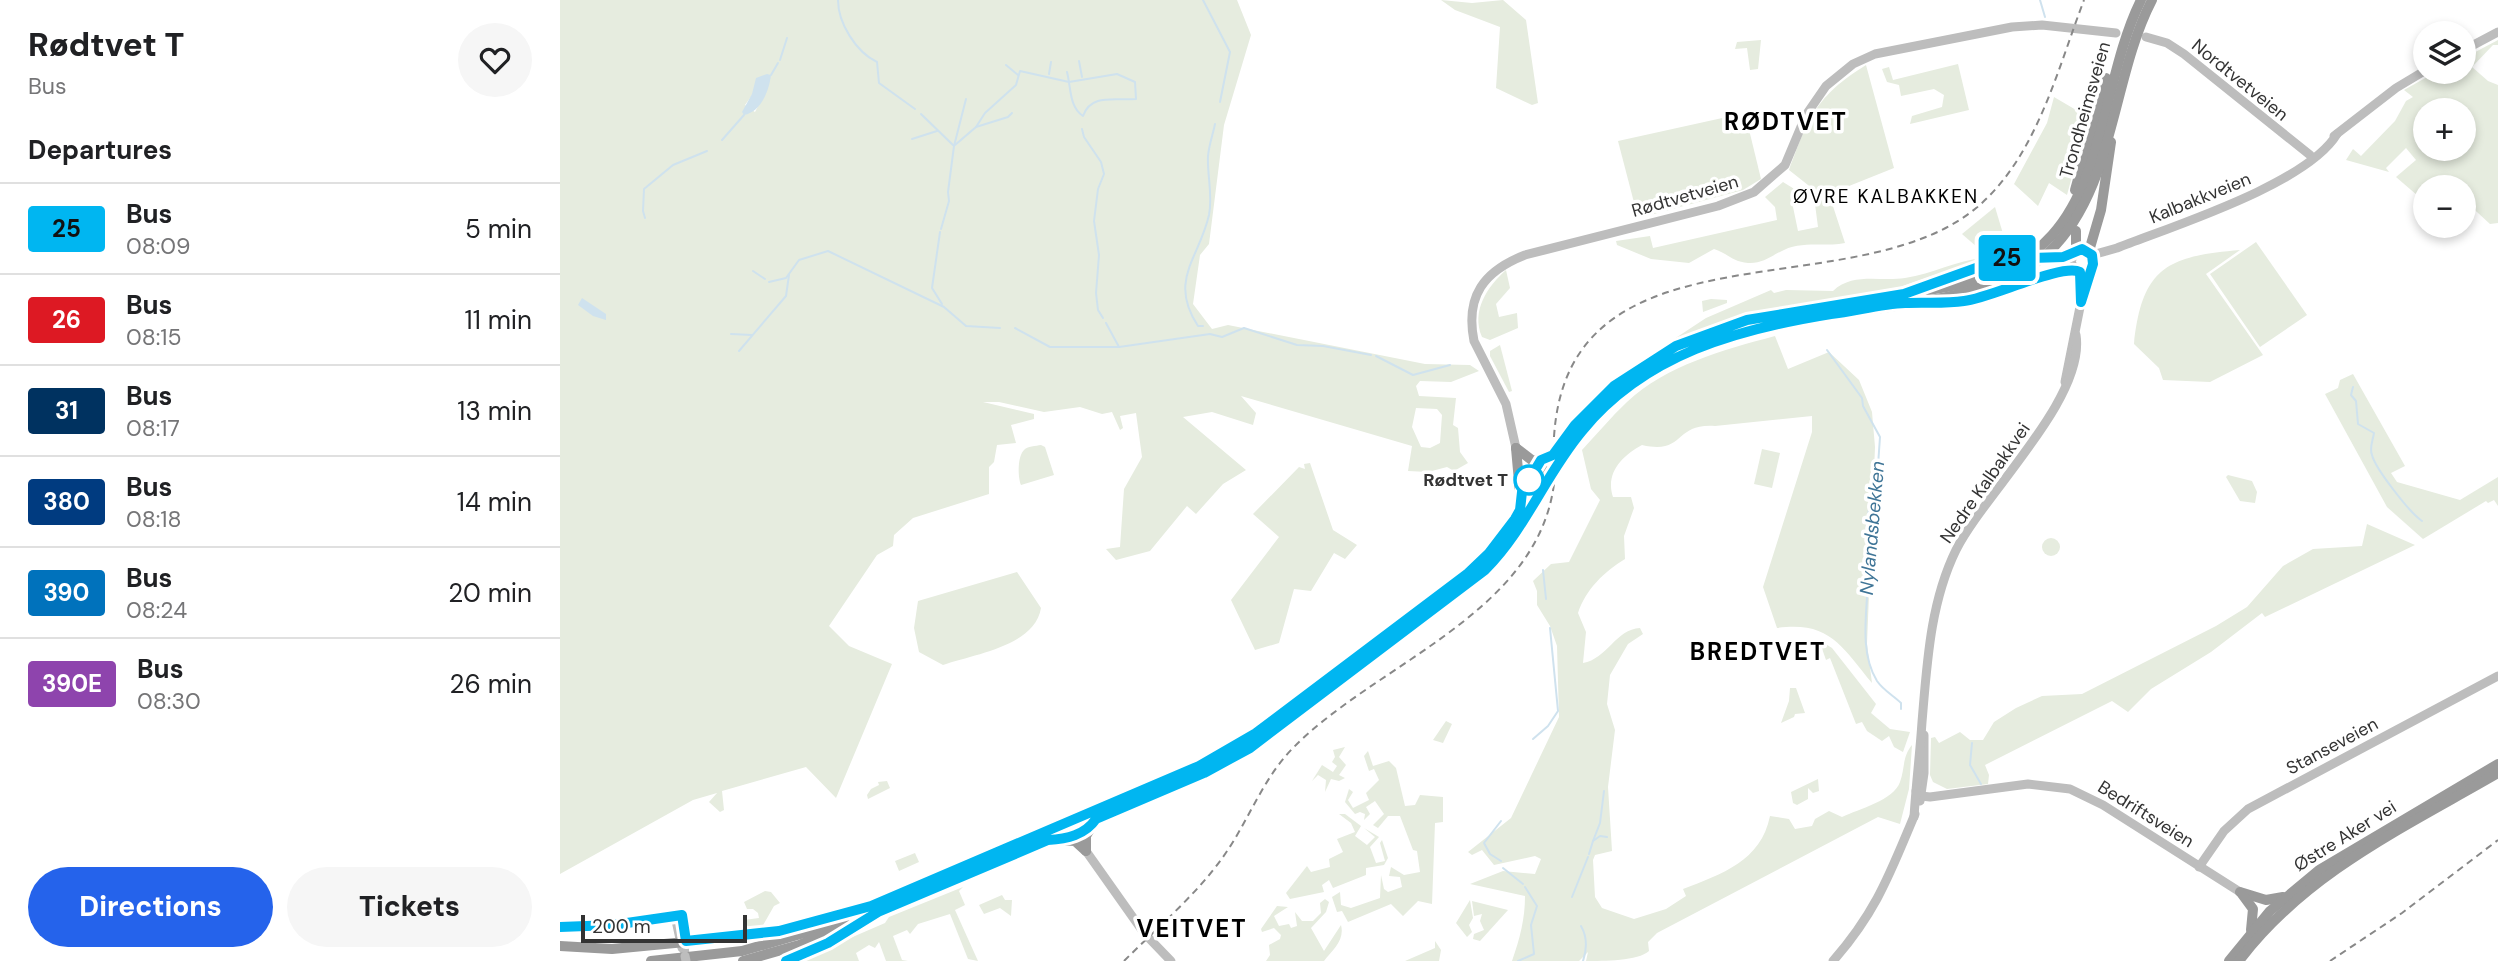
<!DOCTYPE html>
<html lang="en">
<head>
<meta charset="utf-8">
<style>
  :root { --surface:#fff; --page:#f6f6f6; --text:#202124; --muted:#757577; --line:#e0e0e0; --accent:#2563eb }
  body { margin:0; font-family:"DM Sans",sans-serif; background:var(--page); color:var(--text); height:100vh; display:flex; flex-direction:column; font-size:26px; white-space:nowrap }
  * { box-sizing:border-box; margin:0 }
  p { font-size:23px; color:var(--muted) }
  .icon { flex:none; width:38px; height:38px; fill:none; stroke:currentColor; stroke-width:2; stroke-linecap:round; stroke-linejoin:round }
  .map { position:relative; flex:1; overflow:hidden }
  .side { display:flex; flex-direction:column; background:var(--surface); width:560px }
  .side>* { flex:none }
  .badge { padding:0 14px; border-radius:5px; font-size:24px; line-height:46px }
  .tools { position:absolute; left:1853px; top:21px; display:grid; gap:14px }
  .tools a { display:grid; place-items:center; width:63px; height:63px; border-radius:50%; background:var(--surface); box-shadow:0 4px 10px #0003; font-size:35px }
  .scale { position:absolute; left:21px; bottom:18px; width:166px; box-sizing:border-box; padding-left:7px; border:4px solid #333; border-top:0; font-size:19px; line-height:24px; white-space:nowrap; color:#333; -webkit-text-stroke:5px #fff; paint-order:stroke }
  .map>.badge { position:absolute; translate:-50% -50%; box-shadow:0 0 0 4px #fff }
  h2 { padding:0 28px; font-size:26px; line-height:63px }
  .round { display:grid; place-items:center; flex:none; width:74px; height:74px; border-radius:37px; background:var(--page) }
  .headline { display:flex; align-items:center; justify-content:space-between; height:119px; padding:0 28px }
  h1 { font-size:33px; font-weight:800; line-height:52px }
  .action { display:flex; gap:14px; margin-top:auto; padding:14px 28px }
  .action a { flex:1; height:80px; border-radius:42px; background:var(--accent); color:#fff; font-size:28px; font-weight:800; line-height:80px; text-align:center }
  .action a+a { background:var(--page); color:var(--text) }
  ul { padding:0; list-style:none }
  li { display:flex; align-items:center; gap:21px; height:91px; padding:0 28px; border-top:2px solid var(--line) }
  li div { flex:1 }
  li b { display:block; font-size:26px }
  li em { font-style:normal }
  li .badge { min-width:77px; font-weight:700; text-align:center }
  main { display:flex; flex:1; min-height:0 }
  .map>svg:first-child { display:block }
  .green { fill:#e6ecdf; fill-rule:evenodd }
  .water { fill:#cfe2ee }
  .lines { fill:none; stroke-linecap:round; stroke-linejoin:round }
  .stream { stroke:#cfe2ee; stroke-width:2 }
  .secondary { stroke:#bdbdbd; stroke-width:9 }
  .highway { stroke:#9a9a9a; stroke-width:10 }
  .rail { stroke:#888; stroke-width:2; stroke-dasharray:7 5; stroke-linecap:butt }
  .secondary-bridge { stroke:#bdbdbd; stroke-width:9 }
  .line-casing { stroke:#fff; stroke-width:16 }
  .line { stroke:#00b6f1; stroke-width:10 }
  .stop-dot { fill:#fff; stroke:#00b6f1; stroke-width:3.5 }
  .labels { text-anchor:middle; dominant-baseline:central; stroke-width:7; stroke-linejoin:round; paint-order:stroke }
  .street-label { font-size:18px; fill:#333; stroke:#fff }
  .stop-label { font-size:18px; font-weight:bold; fill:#333; stroke:#fff; text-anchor:end }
  .neighbourhood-label { font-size:19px; letter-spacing:2px; fill:#000; stroke:#fff }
  .water-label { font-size:19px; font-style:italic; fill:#3f7597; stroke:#fff }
  .district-label { font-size:24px; font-weight:bold; letter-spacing:2px; fill:#000; stroke:#fff }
</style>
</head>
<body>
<main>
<section class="side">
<div class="headline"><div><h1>Rødtvet T</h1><p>Bus</p></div><a class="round"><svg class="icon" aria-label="heart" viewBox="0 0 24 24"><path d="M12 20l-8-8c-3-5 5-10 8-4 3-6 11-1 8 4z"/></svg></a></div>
<h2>Departures</h2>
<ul>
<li><span class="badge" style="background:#00b6f1;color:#111">25</span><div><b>Bus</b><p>08:09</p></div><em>5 min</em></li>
<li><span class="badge" style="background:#dd1923;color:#fff">26</span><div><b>Bus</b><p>08:15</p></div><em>11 min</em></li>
<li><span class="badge" style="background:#003260;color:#fff">31</span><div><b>Bus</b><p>08:17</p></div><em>13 min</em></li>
<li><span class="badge" style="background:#003b80;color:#fff">380</span><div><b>Bus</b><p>08:18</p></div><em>14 min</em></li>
<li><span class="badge" style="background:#0072bc;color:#fff">390</span><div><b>Bus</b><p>08:24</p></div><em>20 min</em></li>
<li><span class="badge" style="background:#8e44ad;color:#fff">390E</span><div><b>Bus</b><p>08:30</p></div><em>26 min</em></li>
</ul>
<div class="action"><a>Directions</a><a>Tickets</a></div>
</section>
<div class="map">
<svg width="1938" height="961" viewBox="0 0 1938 961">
  <rect width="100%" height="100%" fill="#fff"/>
  <g class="green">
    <path d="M0,0H677L691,35L664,125L649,244L640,255L633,304L652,329L668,325L865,364L910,365L919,371L891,382L860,381L856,386L859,396L896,398L893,425L898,428L900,452L908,463L894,471L887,467L868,472L848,471L852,446L681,396L696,413L693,425L652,412L623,417L686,470L663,484L636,514L627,506L590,551L556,560L546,549L560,547L564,489L582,457L576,413L560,416L563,428L560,430L552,412L542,414L520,407L484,412L439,402H423L474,414V419L451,425L456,443L437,445L434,462L429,467V494L353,518L334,535L333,546L317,555L269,626L289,646L332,664L276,798L246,767L162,791L164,810L160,812L149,802L157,793L133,800L0,874ZM193,94H204L195,112L185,105ZM856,408L877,409L882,415L880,443L870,448L861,447L852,427Z"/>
    <path d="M881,0L912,3L943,0L966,20L978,103L972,105L936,88L940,27L895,10Z"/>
    <path d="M1201,40L1198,69L1190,70L1187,48L1175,49L1177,42Z"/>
    <path d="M1938,40V45H1933L1912,67L1928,81L1938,85V223L1930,224L1904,200V187H1866L1865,202L1836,177L1856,160L1846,148L1826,168L1829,172L1786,160L1793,149L1801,156L1835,121L1846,101L1853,97L1844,90L1876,72H1904V58ZM1866,110H1904V149H1866Z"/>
    <path d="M1398,64L1409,110L1350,124L1352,116L1382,107L1384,95L1374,89L1341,96L1339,85L1327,82L1322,69L1329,67L1333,80Z"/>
    <path d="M1306,65L1334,168L1269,194L1285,243C1265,247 1243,241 1224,250C1212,255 1203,264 1188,263C1173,262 1167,253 1154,249L1129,263L1091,259L1057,245L1056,241L1090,236L1093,248L1217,220L1215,207L1205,197L1223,182L1244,195L1245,198L1232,202L1238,231L1258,227L1253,189L1229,170C1249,117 1256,96 1306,65Z"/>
    <path d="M1494,97L1528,117L1507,195L1489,183L1478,206L1454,184L1487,123Z"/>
    <path d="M1185,113L1201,179L1183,190L1094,214L1081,217L1077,214L1058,141Z"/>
    <path d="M1435,207L1444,237L1417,247L1402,234Z"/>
    <path d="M1696,242L1747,315L1700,347L1650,274Z"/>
    <path d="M1680,250L1646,274L1703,355L1650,382L1603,380L1599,368L1574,344C1582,268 1607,256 1680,250Z"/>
    <path d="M1424,258L1340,287L1180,315L1138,330L1099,349L1146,318L1211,290L1214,293L1226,290L1273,291C1293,272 1320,282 1345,278C1373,274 1396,260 1424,258Z"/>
    <path d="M946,270L950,288L936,304L939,317L957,313L958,328L930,340L922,337C911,311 927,287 946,270Z"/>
    <path d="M1151,299L1167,300V303L1143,312L1142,301Z"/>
    <path d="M1215,336L1228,369L1269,352L1299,380L1312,412L1315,447L1307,644L1312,683C1281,646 1270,621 1217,628L1203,587L1252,432V416L1155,426C1113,423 1126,455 1082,445C1062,456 1045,473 1053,497H1071L1074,508L1064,536L1065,559C1044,572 1026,589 1018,613L1026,632L1023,663C1047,659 1056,629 1080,628L1083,634L1068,644L1050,675L1047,704L1055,730L1048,787L1052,851L1035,855L1033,860L1035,897L1042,908L1074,919L1106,909L1126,896L1123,889C1162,874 1201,861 1210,816L1229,819L1235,829L1252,826L1255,819L1269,811L1282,817C1299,809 1334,800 1340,782C1345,769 1342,757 1352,745L1349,789L1340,824L1318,817L1097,933L1088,942L1089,951C1078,961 1044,961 1026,961L1028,952L1019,961H952C960,938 965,919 965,896L910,884L943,871L975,874L981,859L975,856L934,865L922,850L912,855L908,852L951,818L999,717L997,646L990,626L977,605V591L973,581L991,564L1009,562L1040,500L1031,489L1022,450C1037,434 1051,417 1067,402C1107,365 1163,350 1215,336Z"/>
    <path d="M940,345L952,391L949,392L930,356V351Z"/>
    <path d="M1793,374L1845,466L1831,473L1837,482L1900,500L1938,477V506L1934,500L1928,503L1926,501L1863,539L1827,507L1765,394L1778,388L1780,380Z"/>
    <path d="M481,445L485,447L494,475L461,485C458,478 457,457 464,450C467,446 476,446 481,445Z"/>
    <path d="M1202,449L1220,453L1212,488L1194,484Z"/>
    <path d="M750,463L773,530L797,545L785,559L774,553L751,591L734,589L719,643L695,650L671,600L719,537L693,514L739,467L745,469L744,464Z"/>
    <path d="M1668,475L1692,481L1697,492L1695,503L1680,501L1666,477Z"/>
    <path d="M1807,524L1855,545L1705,617L1702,613L1651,652L1591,689L1568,712L1552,701L1425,765L1429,775L1428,784L1387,789L1373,782L1370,775L1371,738L1375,737L1379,743L1400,732L1410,740H1423L1434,722L1456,708L1482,696L1522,694L1656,626L1687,607L1723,566L1753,549L1802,546Z"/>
    <circle cx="1491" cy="547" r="9"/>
    <path d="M457,572L481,608C475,646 415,654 383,665L359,652L354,628L358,601Z"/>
    <path d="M1259,640L1272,648L1316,704L1311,713L1330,729L1350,732L1343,752L1334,747L1329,736L1322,741L1307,731L1302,722L1296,724L1270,658L1266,660Z"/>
    <path d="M1230,688H1236L1245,713L1235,714L1234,717L1221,723L1229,701Z"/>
    <path d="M886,721L892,724L883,743L873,740Z"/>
    <path d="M785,747L779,757L786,765L779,775L785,778L779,781L771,779L765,792L766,780L758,775L752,781L762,765L773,772L777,766L772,762L775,757L773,750Z"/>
    <path d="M808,751L813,766L829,761L836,768L845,806L855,805L860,795L883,797V822L875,823L872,904L858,901L843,916L831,904L788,922L782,911L777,912L772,897L780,892L781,905L791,908L820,898L821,875L824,889L828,892L842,887L840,877L829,876L831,867L844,875L860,872L857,851L853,850L840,816H828L818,828L813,825L824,814L815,801L806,807L810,814L804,820L805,814L800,812L795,814L785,802L789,789L793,792L788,800L793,808L809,800L806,793L819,780L814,769L809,771L804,756Z"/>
    <path d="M1258,779L1259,791L1253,793L1248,788V799L1237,805L1233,803L1231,792Z"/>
    <path d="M327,781L330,788L308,799L307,795L311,789L319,785L318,782Z"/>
    <path d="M779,814H785L801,826L795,836L807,845L815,837L804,828L819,837L810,847L816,863L825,861L820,843L822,840L828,858L824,865L806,868V875L773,888L769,880L762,885L764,892L730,899L726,893L747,866L751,872L770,867L769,859L783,852L777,839L795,832L791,823Z"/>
    <path d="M355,853L359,862L339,871L335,861Z"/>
    <path d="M403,887L399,891L405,905L395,910L418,961L408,959L390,914L358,924L350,934L347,930L333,936L342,960L348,961H326L319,942L315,948L309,945L296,953L299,961H237L325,923L329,917Z"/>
    <path d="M205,891L211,892L220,903L214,906L202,927L190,930L184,920L199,918L198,913L193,909H187L184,902Z"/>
    <path d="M442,895L445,900H452L451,916L440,908L424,914L419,905Z"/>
    <path d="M765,899L769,902L766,912L751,928L764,951L781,925C785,940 773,950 764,961H706L710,955L709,945L720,939L721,935L714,928L702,932L701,929L717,906L728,907L714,916L719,926L729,924L731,928L737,926L735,912L742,921H753L761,913L760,903Z"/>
    <path d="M910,900L913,918L909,925L912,932L907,937L896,923Z"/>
    <path d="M912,901L948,910L920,941L913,939L914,934L924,930L920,921L922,914L914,916Z"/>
    <path d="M875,941L881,950L879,961H845L875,948Z"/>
  </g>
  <g class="water">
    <path d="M207,74L211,75C209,91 201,112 184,115L182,112L192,94L196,78Z"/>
    <path d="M22,298L46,314V320L33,316L18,305Z"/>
  </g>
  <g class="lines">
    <g class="stream">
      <path d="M278,0C278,23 296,52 317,62L319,83L355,109"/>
      <path d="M643,0L670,52L660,102"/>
      <path d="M1480,0L1485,17"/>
      <path d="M220,60L227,38"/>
      <path d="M519,61L522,77"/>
      <path d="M446,65L458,75"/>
      <path d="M489,74L491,62"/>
      <path d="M211,75L218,63"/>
      <path d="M361,114L394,146L388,192L389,201L381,229"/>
      <path d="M416,127L425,113L456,85L460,71L509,82L557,74L575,82L576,99C555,101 531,93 523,116C509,107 511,87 507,72"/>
      <path d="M522,129L524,137L541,162L544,174L538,189L534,221L539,255L536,293L538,310L543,318"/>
      <path d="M352,139L377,131"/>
      <path d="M162,140L184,115"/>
      <path d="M395,145L416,127L448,117L452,113"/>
      <path d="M394,146L406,99"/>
      <path d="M85,218L83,211L84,189L113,165L147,151"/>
      <path d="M380,232L372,288L382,304"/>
      <path d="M193,271L205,279"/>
      <path d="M209,282L226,278L239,260L268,251L384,307L406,326L440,328"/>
      <path d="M546,323L559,347"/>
      <path d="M643,326H638C608,280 639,259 649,215C653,195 647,175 648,156C649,145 653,134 655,124"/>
      <path d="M455,328L490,347H559L650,334L662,337L684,328L737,345L763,346L811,355"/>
      <path d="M171,334L192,335"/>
      <path d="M1267,350L1302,398L1303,406L1320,437L1316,494C1300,516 1309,554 1308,580C1307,612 1299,652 1317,681C1324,691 1333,695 1341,703V709"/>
      <path d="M179,351L226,296L229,275"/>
      <path d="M816,356L853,375L890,365"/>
      <path d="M1793,387L1791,395L1796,401L1798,424L1814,433C1813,440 1809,448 1812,455C1815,468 1849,512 1862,521"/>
      <path d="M983,570L986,599"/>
      <path d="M973,739L988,726L998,711L990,628"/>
      <path d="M1412,743L1410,765L1421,784"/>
      <path d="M1033,841L1040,823L1044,791"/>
      <path d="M1029,854L1033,841L1040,836L1047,837"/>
      <path d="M941,861L930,854L924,843L941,821"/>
      <path d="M943,868L963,884"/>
      <path d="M1012,897L1028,857"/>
      <path d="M1021,926C1028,938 1027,949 1023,961"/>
      <path d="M958,961L974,954L971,925L977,906L965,887"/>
    </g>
    <g class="secondary">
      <path d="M1586,37L1607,43L1624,54L1750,155"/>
      <path d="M1904,50L1938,32"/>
      <path d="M1774,136L1836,88L1866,70"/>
      <path d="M1516,251L1511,261L1514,269L1524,272L1530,269"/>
      <path d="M1532,255L1557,248C1613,226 1747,184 1777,134"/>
      <path d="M1526,291L1534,262L1529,252"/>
      <path d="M1505,382L1521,302L1520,272"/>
      <path d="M956,448L946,404L914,341C905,296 924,271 965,255L1158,206L1194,192L1225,165L1246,115L1266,86L1293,64L1315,54L1452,27L1482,25L1556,33"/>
      <path d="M1356,791L1361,796L1370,797L1468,784L1510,789L1543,805L1680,892"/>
      <path d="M1360,801L1364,773V735"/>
      <path d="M1354,817C1356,785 1360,753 1362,722C1367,664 1370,603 1396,550C1424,494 1526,398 1516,335"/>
      <path d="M526,851L584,933L611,961"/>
      <path d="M1639,867L1664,831L1688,809L1938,676"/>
      <path d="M115,916L122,948"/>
      <path d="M0,927L53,925L122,915L125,956"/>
      <path d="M1273,961C1317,911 1330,873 1355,814"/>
    </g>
    <g class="highway">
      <path d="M1515,190L1546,78"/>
      <path d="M1516,231V251"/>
      <path d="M1529,251L1541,210L1551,142"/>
      <path d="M1492,257L1512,255"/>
      <path d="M1357,287L1428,262L1458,257"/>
      <path d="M1388,302L1428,297L1497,271L1514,269"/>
      <path d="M956,448L961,504"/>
      <path d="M956,448L973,461L992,455"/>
      <path d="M494,840L515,841L526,851"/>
      <path d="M526,851V836L536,819"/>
      <path d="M1680,892L1706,900L1723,897"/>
      <path d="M1682,894L1693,909L1691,930"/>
      <path d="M0,946L52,949L188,936L274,915"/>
      <path d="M91,961L182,951L244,933L666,752L696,733L918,564C949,532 968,493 992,455C1023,408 1068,371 1118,345C1183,312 1257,307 1328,296C1387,287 1449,283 1492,235C1545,177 1545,72 1581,0"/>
      <path d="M183,961L239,945L644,773C709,738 767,690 826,646C864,617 907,591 939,556C964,528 979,494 999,462C1023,424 1058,390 1098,368C1136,346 1176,330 1220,322C1297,308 1431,306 1489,252C1555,189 1551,79 1592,0"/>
      <path d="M225,961L292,929"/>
      <path d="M1669,961L1710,911L1759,870L1938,764"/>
      <path d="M1679,961C1745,873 1845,827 1938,773"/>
    </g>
    <g class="rail">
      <path d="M994,437C1008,212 1303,314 1423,202C1478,151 1498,68 1524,0"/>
      <path d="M564,961C597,928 636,895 663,857C688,822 702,780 732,749C814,664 977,615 994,484"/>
      <path d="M1770,961L1842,913L1938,840"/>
    </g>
    <path class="secondary-bridge" d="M125,956L126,961"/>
  </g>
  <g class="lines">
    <g class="line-casing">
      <path id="line" d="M0,927L53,925L122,915L126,941L219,931L311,906L639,766L696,733L907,574L929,553L955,519L960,510L962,492L981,460L993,455L1015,425L1054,386L1116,346L1187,320L1344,294L1441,259L1503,257L1522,249L1532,255L1533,264L1521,302L1520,272C1502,263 1431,298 1404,301C1384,304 1365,302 1345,303C1321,304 1296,311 1271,314C1178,329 1085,354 1022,431C985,475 966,529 925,570L690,748L644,773L536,819C525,835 507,839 488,840L318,912L268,943L226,961"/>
    </g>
    <use href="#line" class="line"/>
  </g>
  <circle class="stop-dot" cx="969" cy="480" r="14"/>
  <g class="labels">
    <g class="street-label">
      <text transform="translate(1680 80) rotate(39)">Nordtvetveien</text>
      <text transform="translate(1525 110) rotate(-74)">Trondheimsveien</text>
      <text transform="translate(1125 196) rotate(-16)">Rødtvetveien</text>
      <text transform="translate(1640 198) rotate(-22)">Kalbakkveien</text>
      <text transform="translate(1425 483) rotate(-55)">Nedre Kalbakkvei</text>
      <text transform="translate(1772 746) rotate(-28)">Stanseveien</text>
      <text transform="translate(1586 814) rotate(32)">Bedriftsveien</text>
      <text transform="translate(1785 836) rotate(-32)">Østre Aker vei</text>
    </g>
    <g class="stop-label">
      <text x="948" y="480">Rødtvet T</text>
    </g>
    <g class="neighbourhood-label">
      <text x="1326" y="196">ØVRE KALBAKKEN</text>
    </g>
    <g class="water-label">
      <text transform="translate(1312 528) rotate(-85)">Nylandsbekken</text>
    </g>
    <g class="district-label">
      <text x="1226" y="121">RØDTVET</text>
      <text x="1198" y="651">BREDTVET</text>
      <text x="632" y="928">VEITVET</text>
    </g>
  </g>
</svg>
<div class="tools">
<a><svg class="icon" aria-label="layers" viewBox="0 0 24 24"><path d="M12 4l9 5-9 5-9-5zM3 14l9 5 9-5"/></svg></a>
<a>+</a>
<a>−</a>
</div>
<div class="scale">200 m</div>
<b class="badge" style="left:1447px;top:258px;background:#00b6f1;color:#111">25</b>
</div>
</main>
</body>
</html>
